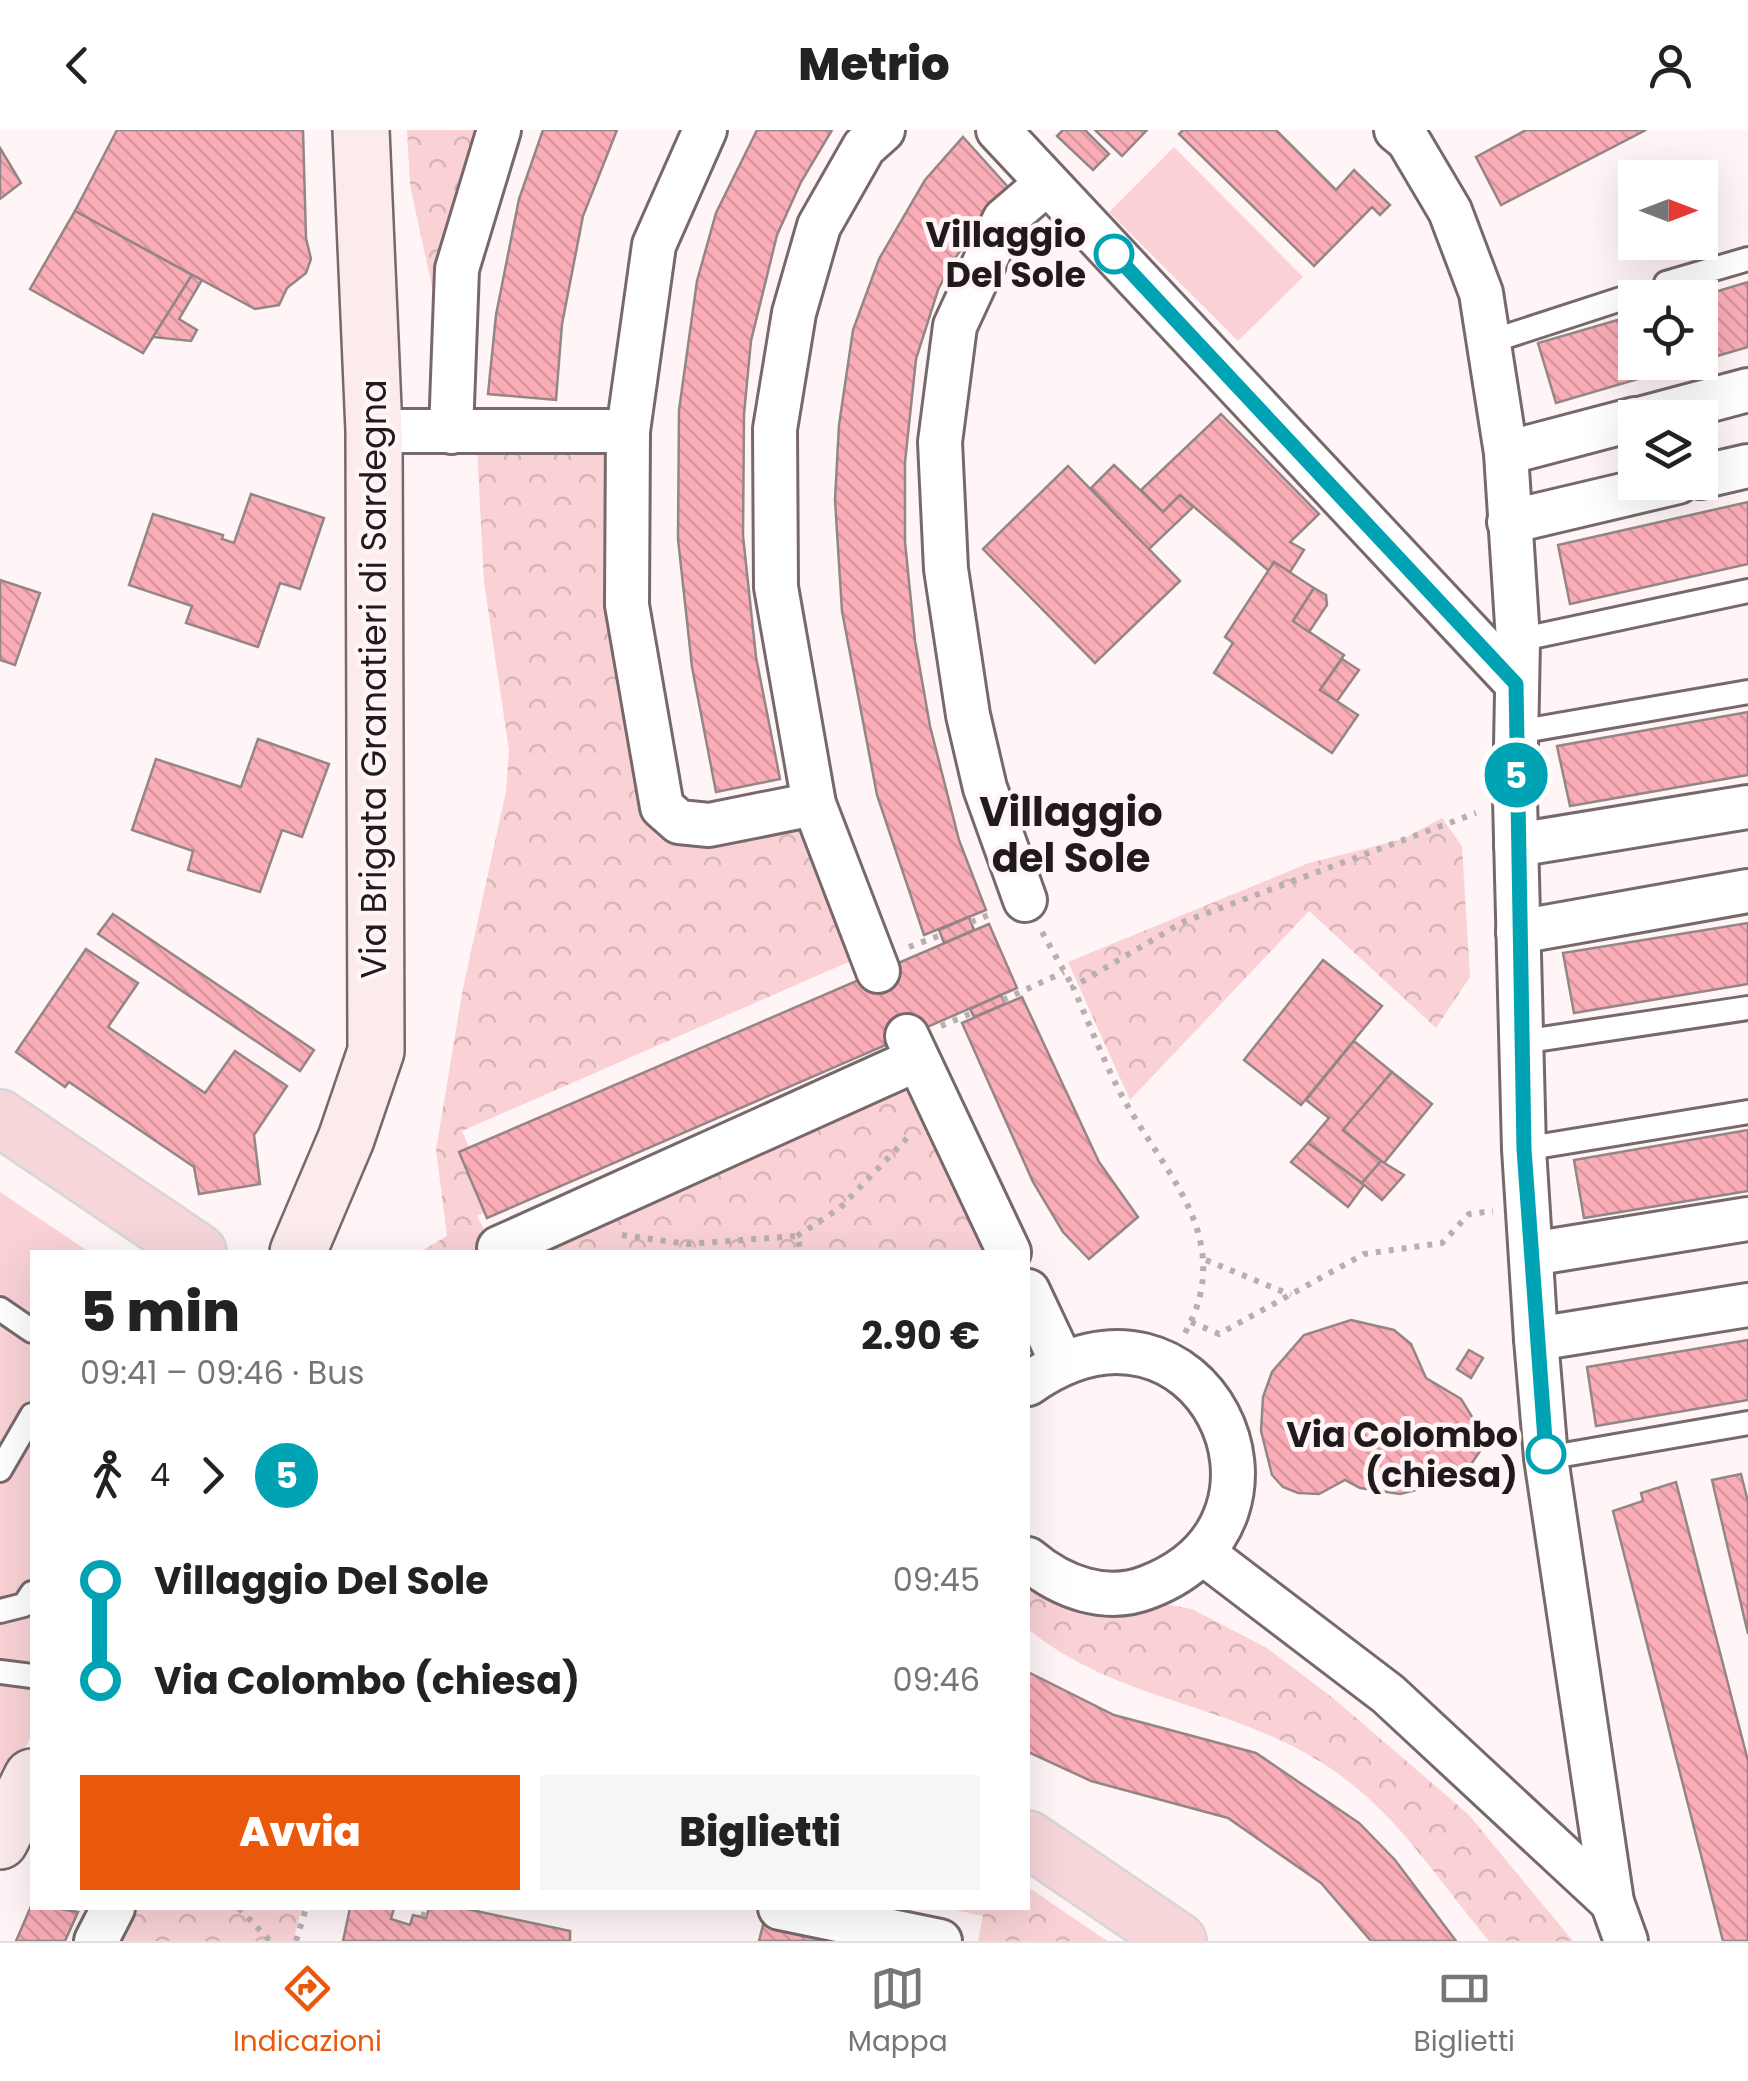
<!DOCTYPE html>
<html lang="it">
<head>
<meta charset="utf-8">
<style>
  :root { --surface:#fff; --page:#f6f6f6; --text:#222; --muted:#767676; --line:#e0e0e0; --accent:#ea580c }
  body { margin:0; font-family:Poppins,sans-serif; background:var(--page); color:var(--text); height:100vh; display:flex; flex-direction:column; font-size:38px; white-space:nowrap }
  * { box-sizing:border-box; margin:0 }
  p { font-size:32px; color:var(--muted) }
  .icon { flex:none; width:55px; height:55px; fill:none; stroke:currentColor; stroke-width:2; stroke-linecap:round; stroke-linejoin:round }
  .map { position:relative; flex:1; overflow:hidden }
  .drawer { position:absolute; left:30px; top:1120px; width:1000px; height:660px; display:flex; flex-direction:column; background:var(--surface); border-radius:0px; box-shadow:0 10px 40px #0002 }
  .drawer>* { flex:none }
  .badge { padding:0 20px; border-radius:32px; font-size:35px; line-height:65px }
  .needle { width:65px; rotate:90deg }
  .buttons { position:absolute; left:1618px; top:30px; display:grid; gap:20px }
  .buttons a { display:grid; place-items:center; width:100px; height:100px; border-radius:0px; background:var(--surface); box-shadow:0 10px 40px #0002; font-size:50px }
  .map>.badge { position:absolute; translate:-50% -50%; box-shadow:0 0 0 5px #fff }
  .legs { display:flex; align-items:center; gap:15px; height:110px; padding:0 50px; font-size:32px }
  .legs p { margin-inline-start:auto }
  .head { display:flex; align-items:center; justify-content:space-between; height:170px; padding:0 50px }
  h1 { font-size:55px; font-weight:800; line-height:75px }
  .cta { display:flex; gap:20px; margin-top:auto; padding:20px 50px }
  .cta a { flex:1; height:115px; border-radius:0px; background:var(--accent); color:#fff; font-size:40px; font-weight:800; line-height:115px; text-align:center }
  .cta a+a { background:var(--page); color:var(--text) }
  ul { padding:0 50px; list-style:none }
  li { display:flex; align-items:center; gap:35px; height:100px; font-size:38px }
  li i { display:grid; place-items:center; width:15px; height:100%; margin:0 12px; background:currentColor }
  li i::after { content:''; width:25px; height:25px; margin:-12px; border:8px solid; border-radius:50%; background:var(--surface) }
  li p { margin-inline-start:auto }
  li:first-child i { background:linear-gradient(#0000 50%,currentColor 0) }
  li:last-child i { background:linear-gradient(currentColor 50%,#0000 0) }
  header { display:flex; justify-content:space-between; align-items:center; height:130px; padding:0 50px; background:var(--surface); font-size:45px; font-weight:800 }
  .menu { display:flex; justify-content:space-around; align-items:center; height:140px; border-top:2px solid var(--line); background:var(--surface); font-size:28px; color:var(--muted) }
  .menu a { display:grid; justify-items:center; gap:5px }
  .menu .on { color:var(--accent) }
  .map>svg:first-child { display:block }
  .park { fill:url(#park-crowns) }
  .garden { fill:#fad2d6 }
  .building { fill:url(#building-back-hatch); stroke:#948687; stroke-width:2.5 }
  .lines { fill:none; stroke-linecap:round; stroke-linejoin:round }
  .lane-casing { stroke:#77696b; stroke-width:28 }
  .street-casing { stroke:#77696b; stroke-width:48 }
  .secondary-casing { stroke:#77696b; stroke-width:60 }
  .primary-casing { stroke:#d7d6d6; stroke-width:60 }
  .path { stroke:#b8afb0; stroke-width:6; stroke-dasharray:5 8; stroke-linecap:butt }
  .lane { stroke:#fff; stroke-width:22 }
  .street { stroke:#fff; stroke-width:42 }
  .secondary { stroke:#fbebec; stroke-width:55 }
  .primary { stroke:#f7d6da; stroke-width:55 }
  .line-1-casing { stroke:#fff; stroke-width:22 }
  .line-1 { stroke:#00a3b4; stroke-width:15 }
  .stop-1-dot { fill:#fff; stroke:#00a3b4; stroke-width:5 }
  .labels { text-anchor:middle; dominant-baseline:central; stroke-width:9; stroke-linejoin:round; paint-order:stroke }
  .stop-label { font-size:35px; font-weight:bold; fill:#201a1b; stroke:#fff5f6; text-anchor:end }
  .street-label { font-size:35px; fill:#201a1b; stroke:#fff5f6 }
  .quarter-label { font-size:40px; font-weight:bold; fill:#201a1b; stroke:#fff5f6 }
</style>
</head>
<body>
<header><svg class="icon" aria-label="back" viewBox="0 0 24 24"><path d="M15 5l-7 7 7 7"/></svg>Metrio<svg class="icon" aria-label="person" viewBox="0 0 24 24"><circle cx="12" cy="8" r="4"/><path d="M4 21q1-7 8-7t8 7"/></svg></header>
<div class="map">
<svg width="1748" height="1811" viewBox="0 0 1748 1811">
  <defs>
    <pattern id="park-crowns" width="20" height="18" patternUnits="userSpaceOnUse" patternTransform="scale(2.5)"><rect width="20" height="18" fill="#fad2d6"/><path d="M2 6a3 3 0 1 1 6 0M12 15a3 3 0 1 1 6 0" fill="none" stroke="#d6b4b7"/></pattern>
    <pattern id="building-back-hatch" width="6" height="6" patternUnits="userSpaceOnUse" patternTransform="scale(2.5)"><rect width="6" height="6" fill="#fbadb7"/><path d="M-1 5l2 2M0 0l6 6M5-1l2 2" fill="none" stroke="#d7949d"/></pattern>
  </defs>
  <rect width="100%" height="100%" fill="#fff5f6"/>
  <g class="park">
    <path d="M407,0H498L440,194L410,55Z"/>
    <path d="M477,318L606,324C609,452 627,582 659,706L809,675L853,830L462,1001L495,1077L477,1086L496,1122H420L447,1106L436,1020L462,863L506,661L509,620L484,452Z"/>
    <path d="M1442,688L1462,716L1470,847L1436,898L1309,781L1130,970L1068,832L1309,733L1403,709Z"/>
    <path d="M903,937L993,1122H552L540,1097Z"/>
    <path d="M1028,1449L1192,1479L1267,1518L1333,1568L1468,1684L1573,1811H1489C1421,1730 1385,1660 1284,1612C1198,1571 1103,1561 1028,1499Z"/>
    <path d="M1028,1757L1107,1811H978L983,1786L946,1778H1028Z"/>
    <path d="M118,1778H302L293,1811H101Z"/>
  </g>
  <g class="garden">
    <path d="M1174,17L1303,147L1238,211L1109,82Z"/>
    <path d="M0,1062L89,1122H32V1604L0,1670Z"/>
  </g>
  <g class="building">
    <path d="M117,0H303L306,108L311,129L306,143L287,158L279,175L255,179L75,81Z"/>
    <path d="M543,0H617L583,86L562,194L556,270L488,264L496,185L519,69Z"/>
    <path d="M757,0H832L801,52L777,105L751,211L744,284L743,406L756,527L780,649L716,662L692,537L678,409L679,280L697,151L716,83Z"/>
    <path d="M1063,0H1085L1109,24L1093,40L1057,6Z"/>
    <path d="M1095,0H1147L1122,26Z"/>
    <path d="M1183,0H1276L1336,60L1354,40L1390,75L1380,85L1372,77L1314,136L1179,4Z"/>
    <path d="M1526,0H1646L1501,75L1476,27Z"/>
    <path d="M963,7L1008,57L952,132L938,160L916,229L905,332V412L915,511L930,596L959,710L986,780L924,805L877,665L842,481L835,370L839,295L853,200L879,129L925,50Z"/>
    <path d="M0,18L21,53L0,69Z"/>
    <path d="M75,81L192,145L143,223L30,159Z"/>
    <path d="M192,145L202,150L179,189L197,200L191,211L153,207Z"/>
    <path d="M1748,152V217L1700,231V168H1695Z"/>
    <path d="M1635,185V232H1696L1556,273L1538,213Z"/>
    <path d="M1221,284L1319,384L1290,412L1304,420L1290,442L1274,432L1269,441L1180,365L1163,382L1141,360Z"/>
    <path d="M1114,335L1163,382L1180,365L1193,377L1148,420L1091,358Z"/>
    <path d="M1068,336L1180,451L1095,533L983,419Z"/>
    <path d="M251,364L324,388L300,459L280,453L258,517L186,493L192,476L129,455L153,384L223,405L222,409L234,413Z"/>
    <path d="M1748,372V434L1570,474L1558,415Z"/>
    <path d="M1274,432L1314,458L1293,491L1344,525L1320,560L1358,585L1332,623L1214,543L1233,513L1225,507Z"/>
    <path d="M0,450L40,463L15,535L0,530Z"/>
    <path d="M1314,458L1326,465L1327,475L1309,502L1293,491Z"/>
    <path d="M1342,529L1359,540L1337,571L1320,560Z"/>
    <path d="M1748,582V645L1570,676L1557,616Z"/>
    <path d="M258,609L329,634L302,707L282,700L260,762L188,740L193,721L132,700L156,629L241,657Z"/>
    <path d="M113,784L314,920L300,941L98,804Z"/>
    <path d="M969,787L974,800L944,813L939,800Z"/>
    <path d="M1748,793V854L1574,883L1563,823Z"/>
    <path d="M989,794L1017,858L487,1088L459,1022Z"/>
    <path d="M86,819L138,853L108,897L205,963L235,921L287,956L254,1005L260,1054L199,1064L194,1037L69,952L65,957L16,922Z"/>
    <path d="M1323,830L1382,876L1301,975L1244,930Z"/>
    <path d="M1001,865L1005,874L974,887L970,879Z"/>
    <path d="M1022,867L1099,1032L1138,1087L1089,1129L1063,1102L1033,1052L962,893Z"/>
    <path d="M1354,911L1392,942L1343,1000L1381,1031L1362,1053L1308,1013L1329,988L1306,970Z"/>
    <path d="M1392,942L1432,974L1384,1033L1343,1000Z"/>
    <path d="M1748,1000V1061L1584,1088L1574,1030Z"/>
    <path d="M1308,1013L1364,1055L1348,1077L1291,1032Z"/>
    <path d="M1381,1031L1404,1045L1382,1070L1362,1053Z"/>
    <path d="M1351,1190L1394,1200L1411,1214L1426,1248L1461,1269L1487,1311L1467,1340L1448,1352L1400,1364L1360,1358L1345,1350L1319,1364L1298,1363L1283,1357L1272,1345L1261,1301L1263,1267L1272,1242L1304,1205Z"/>
    <path d="M1748,1210V1270L1596,1296L1587,1237Z"/>
    <path d="M1469,1220L1483,1228L1471,1248L1457,1239Z"/>
    <path d="M1741,1344L1748,1372V1504L1712,1350Z"/>
    <path d="M1676,1352L1748,1631V1811H1723L1613,1381L1643,1371L1641,1363Z"/>
    <path d="M1028,1542L1114,1585L1256,1623L1359,1693L1395,1730L1456,1811H1371L1321,1753L1228,1688L1091,1651L1028,1622Z"/>
    <path d="M32,1774L78,1782L65,1811H16Z"/>
    <path d="M350,1778H394L391,1789L410,1795L413,1785L426,1788L429,1778H462L570,1801V1811H343Z"/>
    <path d="M763,1795L837,1811H759Z"/>
  </g>
  <g class="lines">
    <g class="lane-casing">
      <g id="lane">
        <path d="M1666,153L1748,129"/>
        <path d="M1489,212L1624,168"/>
        <path d="M1518,510L1748,461"/>
        <path d="M1518,602L1748,562"/>
        <path d="M1521,912L1748,878"/>
        <path d="M1524,1019L1748,982"/>
        <path d="M0,1179L32,1201"/>
        <path d="M1546,1328L1748,1293"/>
        <path d="M0,1340L32,1285"/>
        <path d="M0,1481L24,1475L32,1463"/>
        <path d="M0,1542L32,1546"/>
      </g>
    </g>
    <g class="street-casing">
      <g id="street">
        <path d="M705,0L654,115L628,301L627,475L662,677L679,692L709,695L814,674"/>
        <path d="M998,0L1516,553"/>
        <path d="M1396,0L1408,10L1450,81L1481,163L1506,323L1518,510L1515,669L1524,1019L1536,1209L1546,1328L1612,1772L1626,1811"/>
        <path d="M1643,288L1748,260"/>
        <path d="M374,301H628"/>
        <path d="M451,302L457,139L499,0"/>
        <path d="M1506,323L1635,289"/>
        <path d="M1700,347L1748,336"/>
        <path d="M1509,392L1678,352"/>
        <path d="M1516,715L1748,677"/>
        <path d="M1025,770L985,658L968,585L946,439L940,312L955,196L1004,90L1047,53"/>
        <path d="M1518,802L1748,761"/>
        <path d="M878,841L814,674L776,457L775,299L794,183L819,96L864,17L883,0"/>
        <path d="M907,906L1009,1122"/>
        <path d="M503,1122L499,1118L916,930"/>
        <path d="M1531,1124L1748,1089"/>
        <path d="M1028,1161L1061,1231"/>
        <path d="M1536,1209L1748,1175"/>
        <path d="M1028,1254C1200,1133 1323,1390 1148,1457C1106,1474 1061,1457 1028,1429"/>
        <path d="M1203,1423L1388,1564L1612,1772"/>
        <path d="M780,1778L940,1811"/>
        <path d="M96,1811L113,1778"/>
      </g>
    </g>
    <g class="secondary-casing">
      <g id="secondary">
        <path d="M298,1122L346,1009L376,921L374,301L361,0"/>
        <path d="M0,1711L32,1647"/>
      </g>
    </g>
    <g class="primary-casing">
      <g id="primary">
        <path d="M0,988L198,1122"/>
        <path d="M1028,1709L1178,1811"/>
      </g>
    </g>
    <g class="path">
      <path d="M971,792L991,784"/>
      <path d="M1042,802L1073,857"/>
      <path d="M909,817L941,805"/>
      <path d="M1003,870L1064,842"/>
      <path d="M941,896L972,883"/>
      <path d="M622,1105L687,1114L797,1106L801,1122"/>
      <path d="M797,1106L840,1078L912,1003"/>
      <path d="M1206,1130L1291,1165"/>
      <path d="M1191,1192L1219,1204L1364,1124L1442,1113L1469,1084L1493,1081"/>
      <path d="M1185,1203C1238,1108 1163,1043 1121,964C1103,930 1089,893 1073,857L1183,792L1476,683"/>
      <path d="M239,1778L270,1811"/>
      <path d="M423,1787L426,1778"/>
      <path d="M296,1811L306,1778"/>
    </g>
    <use href="#lane" class="lane"/>
    <use href="#street" class="street"/>
    <use href="#secondary" class="secondary"/>
    <use href="#primary" class="primary"/>
  </g>
  <g class="lines">
    <g class="line-1-casing">
      <path id="line-1" d="M1114,124L1516,554L1524,1019L1546,1324"/>
    </g>
    <use href="#line-1" class="line-1"/>
  </g>
  <g class="stop-1-dot">
    <circle cx="1114" cy="124" r="18"/>
    <circle cx="1546" cy="1324" r="18"/>
  </g>
  <g class="labels">
    <g class="stop-label">
      <text x="1086" y="104">Villaggio<tspan x="1086" dy="40">Del Sole</tspan></text>
      <text x="1518" y="1304">Via Colombo<tspan x="1518" dy="40">(chiesa)</tspan></text>
    </g>
    <g class="street-label">
      <text transform="translate(373 549) rotate(-90)">Via Brigata Granatieri di Sardegna</text>
    </g>
    <g class="quarter-label">
      <text x="1071" y="682">Villaggio<tspan x="1071" dy="46">del Sole</tspan></text>
    </g>
  </g>
</svg>
<div class="buttons">
<a><svg class="needle" viewBox="-14 -14 28 28"><path d="M0-13l5 13h-10z" fill="#e53935"/><path d="M0 13l5-13h-10z" fill="#767676"/></svg></a>
<a><svg class="icon" aria-label="locate" viewBox="0 0 24 24"><circle cx="12" cy="12" r="6"/><path d="M12 2v4M12 18v4M2 12h4M18 12h4"/></svg></a>
<a><svg class="icon" aria-label="layers" viewBox="0 0 24 24"><path d="M12 4l9 5-9 5-9-5zM3 14l9 5 9-5"/></svg></a>
</div>
<b class="badge" style="left:1516px;top:645px;background:#00a3b4;color:#fff">5</b>
<section class="drawer">
<div class="head"><div><h1>5 min</h1><p>09:41 – 09:46 · Bus</p></div><b>2.90 €</b></div>
<div class="legs"><svg class="icon" aria-label="walk" viewBox="0 0 24 24"><circle cx="13" cy="4" r="2"/><path d="M13 8l-2 6 4 7M11 14l-3 7M7 12l3-4h3l4 4"/></svg>4<svg class="icon" aria-label="forward" viewBox="0 0 24 24"><path d="M9 5l7 7-7 7"/></svg><b class="badge" style="background:#00a3b4;color:#fff">5</b></div>
<ul>
<li><i style="color:#00a3b4"></i><b>Villaggio Del Sole</b><p>09:45</p></li>
<li><i style="color:#00a3b4"></i><b>Via Colombo (chiesa)</b><p>09:46</p></li>
</ul>
<div class="cta"><a>Avvia</a><a>Biglietti</a></div>
</section>
</div>
<nav class="menu">
<a class="on"><svg class="icon" aria-label="directions" viewBox="0 0 24 24"><path d="M12 3l9 9-9 9-9-9zM9 14v-3h6M13 9l2 2-2 2"/></svg>Indicazioni</a>
<a><svg class="icon" aria-label="map" viewBox="0 0 24 24"><path d="M3 6l6-2 6 2 6-2v14l-6 2-6-2-6 2zM9 4v14M15 6v14"/></svg>Mappa</a>
<a><svg class="icon" aria-label="tickets" viewBox="0 0 24 24"><path d="M3 7h18v10H3zM15 7v10"/></svg>Biglietti</a>
</nav>
</body>
</html>
